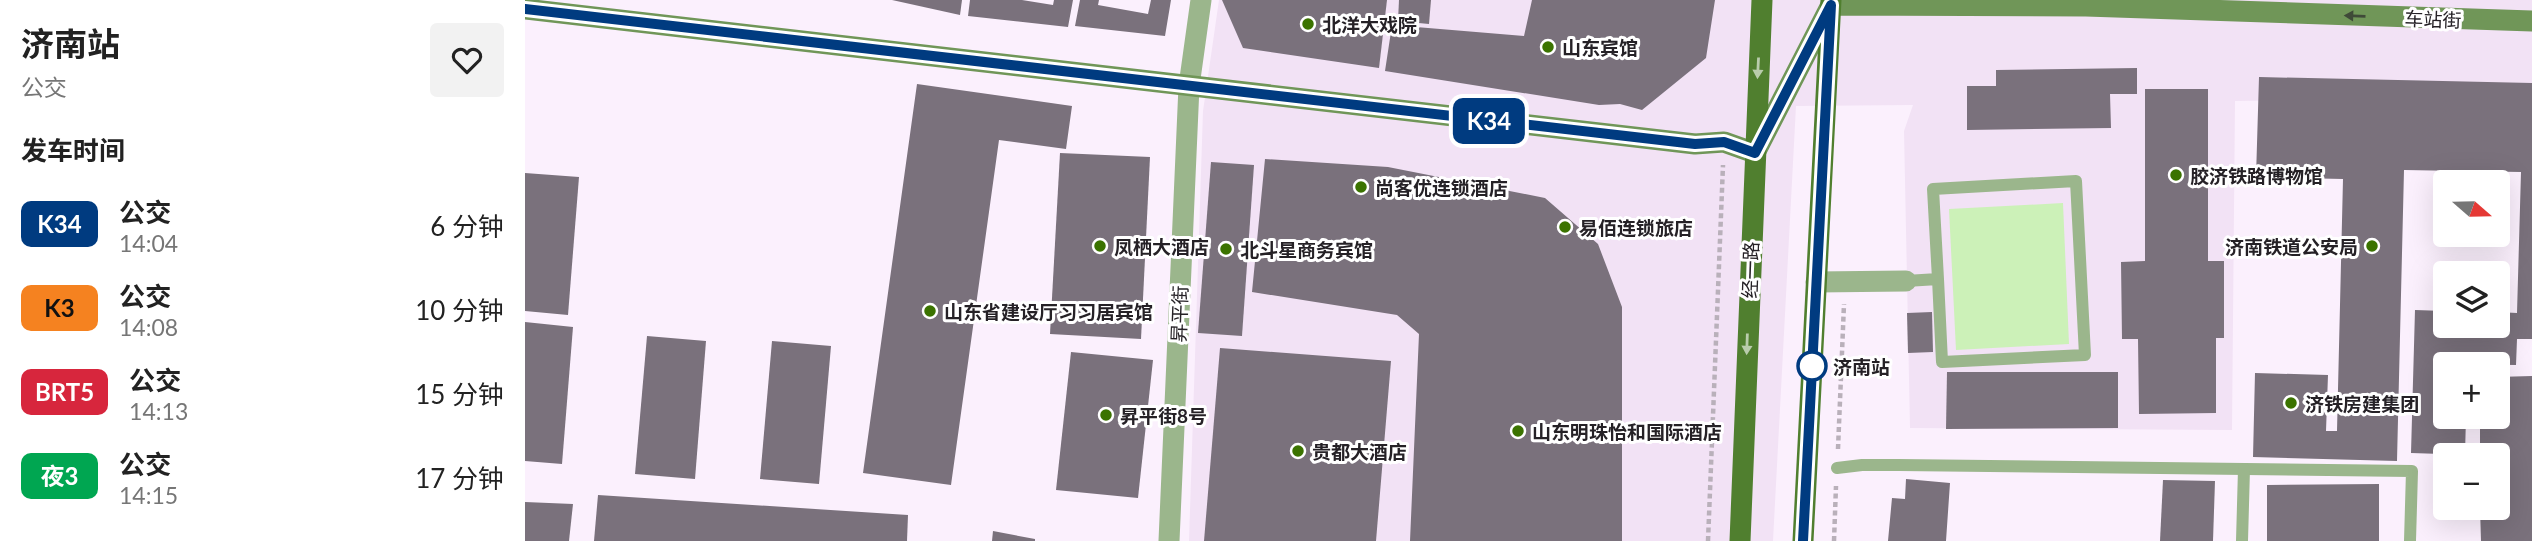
<!DOCTYPE html>
<html lang="zh">
<head>
<meta charset="utf-8">
<style>
  :root { --surface:#fff; --page:#f2f2f2; --text:#222; --muted:#767676 }
  body { margin:0; font-family:Lato,"Noto Sans SC",sans-serif; background:var(--page); color:var(--text); height:100vh; display:flex; flex-direction:column; font-size:26px; white-space:nowrap }
  * { box-sizing:border-box; margin:0 }
  p { font-size:23px; color:var(--muted) }
  .icon { flex:none; width:38px; height:38px; fill:none; stroke:currentColor; stroke-width:2; stroke-linecap:round; stroke-linejoin:round }
  .map { position:relative; flex:1; overflow:hidden }
  .side { display:flex; flex-direction:column; background:var(--surface); width:525px }
  .side>* { flex:none }
  .badge { padding:0 14px; border-radius:10px; font-size:24px; line-height:46px }
  .needle { width:46px; rotate:110deg }
  .fabs { position:absolute; left:1908px; top:170px; display:grid; gap:14px }
  .fabs a { display:grid; place-items:center; width:77px; height:77px; border-radius:7px; background:var(--surface); box-shadow:0 7px 28px #0002; font-size:35px }
  .map>.badge { position:absolute; translate:-50% -50%; box-shadow:0 0 0 4px #fff }
  h2 { padding:0 21px; font-size:26px; line-height:63px }
  .round { display:grid; place-items:center; flex:none; width:74px; height:74px; border-radius:7px; background:var(--page) }
  .head { display:flex; align-items:center; justify-content:space-between; height:119px; padding:0 21px }
  h1 { font-size:33px; font-weight:700; line-height:52px }
  ul { padding:0; list-style:none }
  li { display:flex; align-items:center; gap:21px; height:84px; padding:0 21px }
  li div { flex:1 }
  li b { display:block; font-size:26px }
  li em { font-style:normal }
  li .badge { min-width:77px; font-weight:700; text-align:center }
  main { display:flex; flex:1; min-height:0 }
  .map>svg:first-child { display:block }
  .built { fill:#f2e2f5 }
  .green { fill:#ccf1b8 }
  .building { fill:#7a717c }
  .lines { fill:none; stroke-linecap:round; stroke-linejoin:round }
  .path { stroke:#b9b0ba; stroke-width:4.5; stroke-dasharray:5 3.5; stroke-linecap:butt }
  .lane { stroke:#9bb68c; stroke-width:12 }
  .street { stroke:#9bb68c; stroke-width:21 }
  .secondary { stroke:#709658; stroke-width:21 }
  .primary { stroke:#507f2f; stroke-width:21 }
  .oneway { fill:#3f4a38 }
  .oneway2 { fill:#b9ccac }
  .line-casing { stroke:#fff; stroke-width:16 }
  .line { stroke:#003b80; stroke-width:10 }
  .poi-dot { fill:#3b7300; stroke:#fff; stroke-width:2.5 }
  .stop-dot { fill:#fff; stroke:#003b80; stroke-width:3.5 }
  .labels { text-anchor:middle; dominant-baseline:central; stroke-width:6; stroke-linejoin:round; paint-order:stroke }
  .street-label { font-size:19px; fill:#252126; stroke:#fff }
  .poi-label { font-size:19px; font-weight:bold; fill:#252126; stroke:#fff; text-anchor:start }
  .stop-label { font-size:19px; font-weight:bold; fill:#252126; stroke:#fff; text-anchor:start }
</style>
</head>
<body>
<main>
<section class="side">
<div class="head"><div><h1>济南站</h1><p>公交</p></div><a class="round"><svg class="icon" aria-label="heart" viewBox="0 0 24 24"><path d="M12 20l-8-8c-3-5 5-10 8-4 3-6 11-1 8 4z"/></svg></a></div>
<h2>发车时间</h2>
<ul>
<li><span class="badge" style="background:#003b80;color:#fff">K34</span><div><b>公交</b><p>14:04</p></div><em>6 分钟</em></li>
<li><span class="badge" style="background:#f58220;color:#111">K3</span><div><b>公交</b><p>14:08</p></div><em>10 分钟</em></li>
<li><span class="badge" style="background:#d7263d;color:#fff">BRT5</span><div><b>公交</b><p>14:13</p></div><em>15 分钟</em></li>
<li><span class="badge" style="background:#00a651;color:#fff">夜3</span><div><b>公交</b><p>14:15</p></div><em>17 分钟</em></li>
</ul>
</section>
<div class="map">
<svg width="2007" height="541" viewBox="0 0 2007 541">
  <rect width="100%" height="100%" fill="#fbf0fd"/>
  <path class="built" d="M694,0H2007V97L1710,101L1707,430L1385,428L1379,131L1388,105L1271,106L1248,541H664L678,111Z"/>
  <path class="green" d="M1538,203L1544,344L1431,350L1424,209Z"/>
  <g class="building">
    <path d="M367,0H437L435,15Z"/>
    <path d="M445,0H497L528,5L529,0H548L543,27L443,16Z"/>
    <path d="M555,0H574L573,5L623,14L626,0H646L640,36L550,26Z"/>
    <path d="M697,0H862L854,68L718,48Z"/>
    <path d="M874,0H906L904,24L873,21Z"/>
    <path d="M1007,0H1190L1181,58L1117,110L1095,104L1074,105L860,71L867,25L999,36Z"/>
    <path d="M1612,68V94H1585L1586,128L1442,130V86H1471V70Z"/>
    <path d="M1734,77L2007,83V339H1992L1991,365L1920,364V416H1941L1940,455H1920V472H1917V454L1886,453L1890,310L1920,311V326H1972V312L1992,313L1996,172L1879,170L1872,461L1728,457L1730,373L1803,375L1801,431H1812L1818,179L1731,177Z"/>
    <path d="M392,84L547,106L541,149L474,140L426,485L338,473Z"/>
    <path d="M1620,89H1683V261H1699V338H1691V413L1614,414L1613,339H1597L1596,262L1620,261Z"/>
    <path d="M535,153L625,157L616,339L525,334Z"/>
    <path d="M740,159L863,167L1020,198L1073,244L1097,307V541H885L894,334L872,315L727,292Z"/>
    <path d="M686,162L729,165L717,336L673,333Z"/>
    <path d="M0,173L54,177L43,315L0,311Z"/>
    <path d="M1407,312L1408,352L1383,353L1382,313Z"/>
    <path d="M0,322L48,327L37,464L0,461Z"/>
    <path d="M122,336L181,341L170,479L110,474Z"/>
    <path d="M247,341L306,346L294,484L235,479Z"/>
    <path d="M695,348L866,361L851,541H679Z"/>
    <path d="M546,352L628,360L613,498L531,490Z"/>
    <path d="M1422,372H1593V428L1421,429Z"/>
    <path d="M2007,376V541H1956L1955,508H1972V455H1955V416H1972V377Z"/>
    <path d="M1381,479L1425,483L1421,541H1363L1367,498L1380,499Z"/>
    <path d="M1638,480L1690,481L1688,541H1635Z"/>
    <path d="M1854,484V541H1742V485Z"/>
    <path d="M73,495L383,515L382,541H69Z"/>
    <path d="M0,502L48,504L44,541H0Z"/>
    <path d="M468,531L510,539V541H467Z"/>
  </g>
  <g class="lines">
    <g class="path">
      <path d="M1313,449L1319,304"/>
      <path d="M1183,541L1198,165"/>
      <path d="M1309,541L1311,486"/>
    </g>
    <g class="lane">
      <path d="M1381,281L1413,279L1417,362L1560,355L1551,181L1408,189L1413,279"/>
      <path d="M1312,468L1337,465H1374L1887,471L1885,541"/>
      <path d="M1717,541L1719,469"/>
    </g>
    <g class="street">
      <path d="M1291,282L1381,281"/>
      <path d="M644,541L664,86L676,0"/>
    </g>
    <path class="secondary" d="M0,9L1170,144L1199,142L1230,153L1306,5L1561,6L2007,21"/>
    <g class="primary">
      <path d="M1215,541L1237,0"/>
      <path d="M1278,541L1306,0"/>
    </g>
  </g>
  <defs><path id="oneway-solid" d="M-6-.8H1V-3.2L6.5 0L1 3.2V.8H-6Z" transform="scale(1.75)"/></defs>
  <use class="oneway" href="#oneway-solid" transform="translate(1830 16) rotate(-178)"/>
  <g class="oneway2">
    <use href="#oneway-solid" transform="translate(1233 68) rotate(93)"/>
    <use href="#oneway-solid" transform="translate(1222 344) rotate(92)"/>
  </g>
  <g class="lines">
    <g class="line-casing">
      <path id="line" d="M0,9L1170,144L1199,142L1230,153L1306,5L1278,541"/>
    </g>
    <use href="#line" class="line"/>
  </g>
  <g class="poi-dot">
    <circle cx="783" cy="24" r="7"/>
    <circle cx="1023" cy="47" r="7"/>
    <circle cx="1651" cy="175" r="7"/>
    <circle cx="836" cy="187" r="7"/>
    <circle cx="1040" cy="227" r="7"/>
    <circle cx="575" cy="246" r="7"/>
    <circle cx="1847" cy="246" r="7"/>
    <circle cx="701" cy="249" r="7"/>
    <circle cx="405" cy="311" r="7"/>
    <circle cx="1766" cy="403" r="7"/>
    <circle cx="581" cy="415" r="7"/>
    <circle cx="993" cy="431" r="7"/>
    <circle cx="773" cy="451" r="7"/>
  </g>
  <circle class="stop-dot" cx="1287" cy="366" r="14"/>
  <g class="labels">
    <g class="street-label">
      <text transform="translate(1908 19) rotate(2)">车站街</text>
      <text transform="translate(1225 270) rotate(-88)">经一路</text>
      <text transform="translate(654 314) rotate(-88)">昇平街</text>
    </g>
    <g class="poi-label">
      <text x="797" y="24">北洋大戏院</text>
      <text x="1037" y="47">山东宾馆</text>
      <text x="1665" y="175">胶济铁路博物馆</text>
      <text x="850" y="187">尚客优连锁酒店</text>
      <text x="1054" y="227">易佰连锁旅店</text>
      <text x="589" y="246">凤栖大酒店</text>
      <text x="1833" y="246" text-anchor="end">济南铁道公安局</text>
      <text x="715" y="249">北斗星商务宾馆</text>
      <text x="419" y="311">山东省建设厅习习居宾馆</text>
      <text x="1780" y="403">济铁房建集团</text>
      <text x="595" y="415">昇平街8号</text>
      <text x="1007" y="431">山东明珠怡和国际酒店</text>
      <text x="787" y="451">贵都大酒店</text>
    </g>
    <g class="stop-label">
      <text x="1308" y="366">济南站</text>
    </g>
  </g>
</svg>
<div class="fabs">
<a><svg class="needle" viewBox="-14 -14 28 28"><path d="M0-13l5 13h-10z" fill="#e53935"/><path d="M0 13l5-13h-10z" fill="#767676"/></svg></a>
<a><svg class="icon" aria-label="layers" viewBox="0 0 24 24"><path d="M12 4l9 5-9 5-9-5zM3 14l9 5 9-5"/></svg></a>
<a>+</a>
<a>−</a>
</div>
<b class="badge" style="left:964px;top:121px;background:#003b80;color:#fff">K34</b>
</div>
</main>
</body>
</html>
